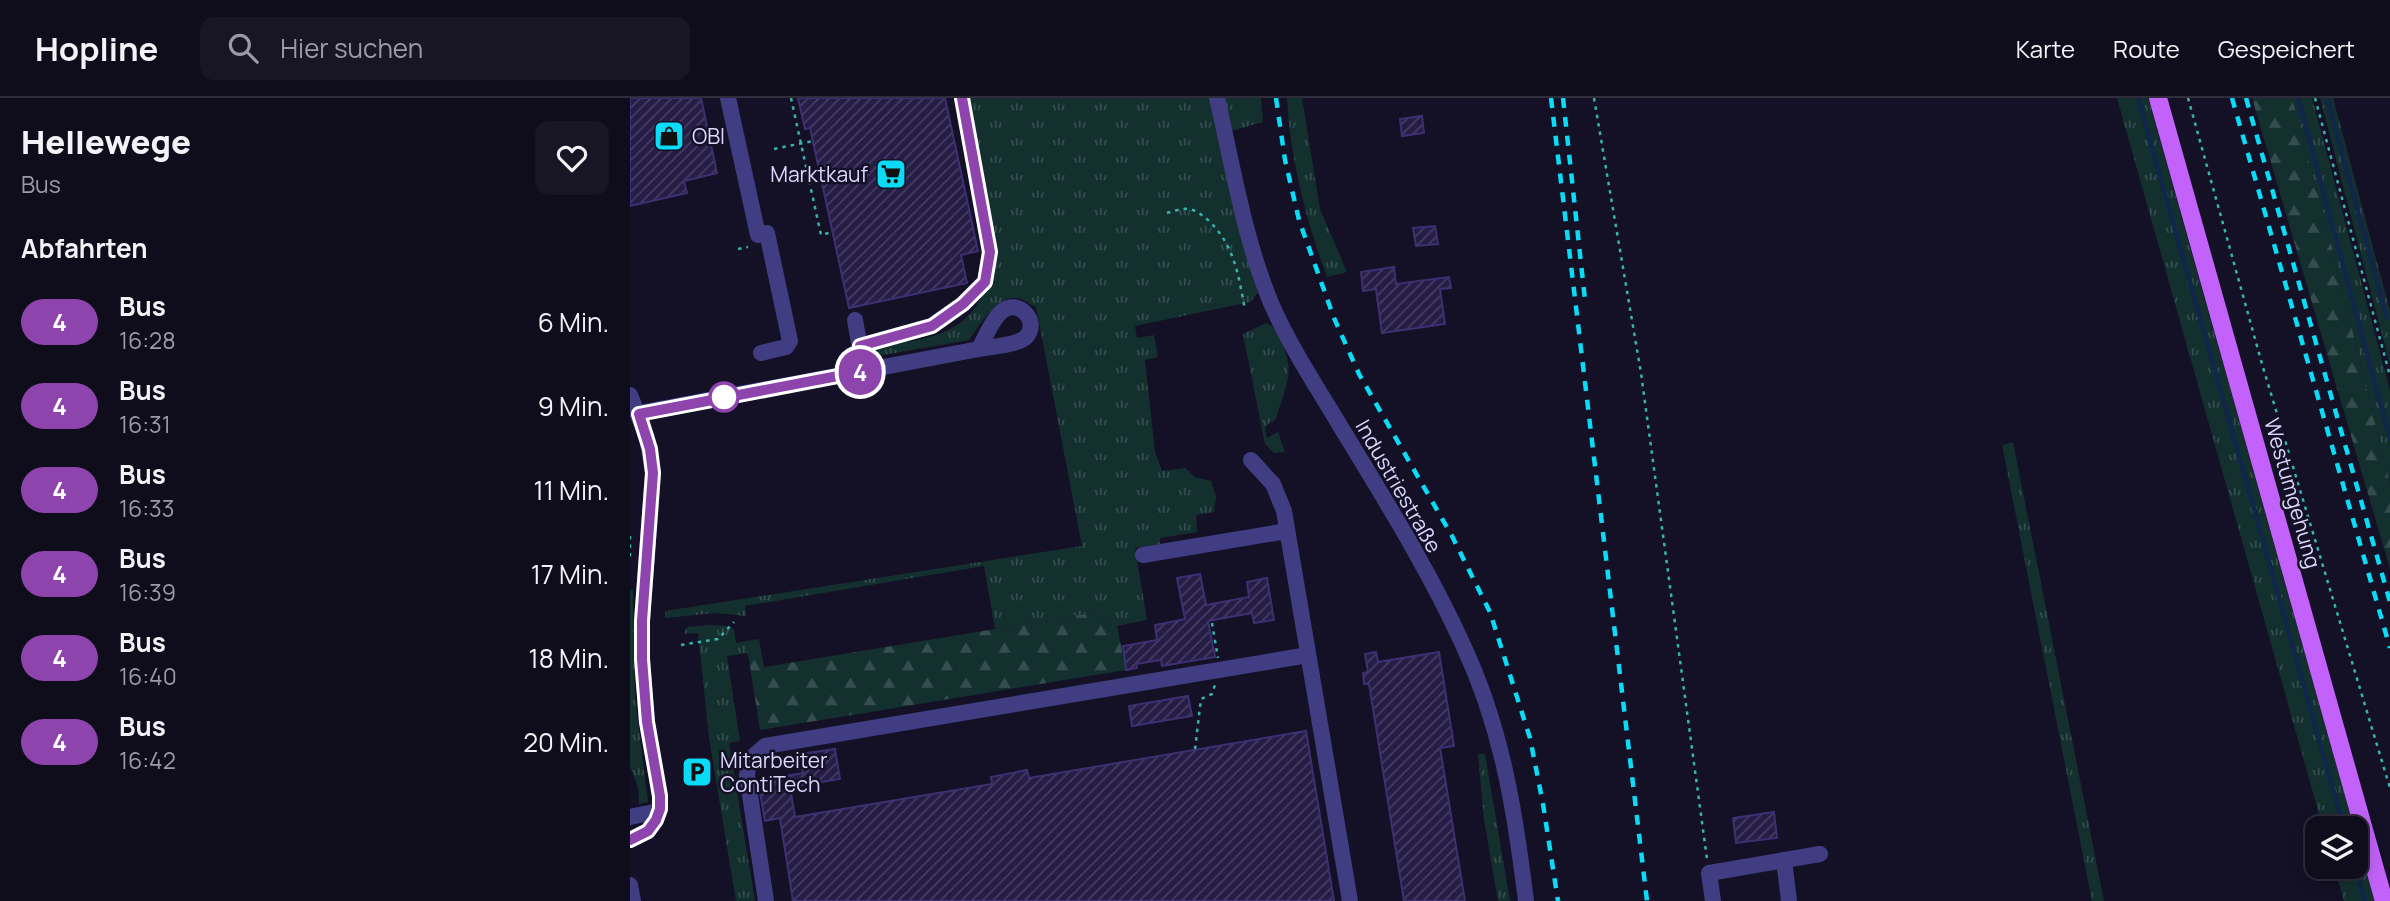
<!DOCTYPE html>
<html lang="de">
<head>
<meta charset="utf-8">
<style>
  :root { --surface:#0f0c1c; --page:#181525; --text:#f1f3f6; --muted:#9b9ba3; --line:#2f2c3b }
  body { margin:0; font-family:Manrope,sans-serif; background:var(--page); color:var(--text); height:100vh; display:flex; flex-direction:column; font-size:26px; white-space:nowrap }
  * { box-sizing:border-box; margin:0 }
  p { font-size:23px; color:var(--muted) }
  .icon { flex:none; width:38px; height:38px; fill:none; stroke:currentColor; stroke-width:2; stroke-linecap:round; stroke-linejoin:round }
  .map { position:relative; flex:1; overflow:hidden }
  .panel { display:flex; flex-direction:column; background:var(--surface); width:630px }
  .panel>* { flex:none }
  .badge { padding:0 14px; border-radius:23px; font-size:24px; line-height:46px }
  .tools { position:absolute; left:1675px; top:718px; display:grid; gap:14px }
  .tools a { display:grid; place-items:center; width:63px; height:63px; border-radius:14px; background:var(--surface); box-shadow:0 4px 18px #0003,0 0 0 2px var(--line); font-size:35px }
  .map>.badge { position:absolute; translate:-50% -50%; box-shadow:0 0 0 4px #fff }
  h2 { padding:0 21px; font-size:26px; line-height:63px }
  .round { display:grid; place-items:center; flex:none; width:74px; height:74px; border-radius:14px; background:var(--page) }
  .summary { display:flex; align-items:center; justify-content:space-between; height:119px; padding:0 21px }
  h1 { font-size:33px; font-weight:800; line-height:52px }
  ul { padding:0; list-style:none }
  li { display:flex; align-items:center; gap:21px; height:84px; padding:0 21px }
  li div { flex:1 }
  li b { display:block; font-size:26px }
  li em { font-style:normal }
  li .badge { min-width:77px; font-weight:700; text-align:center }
  header { display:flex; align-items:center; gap:42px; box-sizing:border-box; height:98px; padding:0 35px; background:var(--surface); border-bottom:2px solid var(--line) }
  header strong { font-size:33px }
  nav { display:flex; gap:38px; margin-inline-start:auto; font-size:24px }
  .search { width:490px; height:63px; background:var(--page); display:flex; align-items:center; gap:18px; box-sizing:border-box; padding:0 24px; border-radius:14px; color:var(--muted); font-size:26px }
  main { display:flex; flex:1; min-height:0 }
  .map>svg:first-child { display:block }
  .grass { fill:url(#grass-tufts) }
  .forest { fill:url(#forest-firs) }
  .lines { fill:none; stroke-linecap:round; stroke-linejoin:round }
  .stream { stroke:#10264a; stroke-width:4.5 }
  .building { fill:url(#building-hatch); stroke:#3d3072; stroke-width:2 }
  .path { stroke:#34b5ae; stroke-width:2.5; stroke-dasharray:3.5 5; stroke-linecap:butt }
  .minor { stroke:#403d83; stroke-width:16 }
  .major { stroke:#c262fa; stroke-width:18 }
  .rail { stroke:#0adcf7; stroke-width:4.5; stroke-dasharray:10 9; stroke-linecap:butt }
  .line-casing { stroke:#fff; stroke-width:16 }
  .line { stroke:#8e44ad; stroke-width:10 }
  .stop-dot { fill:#fff; stroke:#8e44ad; stroke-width:3.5 }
  .labels { text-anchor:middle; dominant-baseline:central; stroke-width:5; stroke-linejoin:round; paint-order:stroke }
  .poi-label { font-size:21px; fill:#dcd7fe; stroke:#141026; text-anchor:start }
  .street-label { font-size:21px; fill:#dcd7fe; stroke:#141026 }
</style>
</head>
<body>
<header>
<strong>Hopline</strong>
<div class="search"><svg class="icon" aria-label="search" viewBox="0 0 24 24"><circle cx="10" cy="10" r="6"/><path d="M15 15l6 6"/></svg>Hier suchen</div>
<nav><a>Karte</a><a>Route</a><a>Gespeichert</a></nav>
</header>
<main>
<section class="panel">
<div class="summary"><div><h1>Hellewege</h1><p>Bus</p></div><a class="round"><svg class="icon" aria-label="heart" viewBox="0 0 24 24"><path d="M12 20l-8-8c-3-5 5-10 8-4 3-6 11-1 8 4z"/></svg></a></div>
<h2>Abfahrten</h2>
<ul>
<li><span class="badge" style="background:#8e44ad;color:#fff">4</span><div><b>Bus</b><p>16:28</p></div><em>6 Min.</em></li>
<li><span class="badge" style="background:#8e44ad;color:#fff">4</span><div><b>Bus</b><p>16:31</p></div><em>9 Min.</em></li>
<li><span class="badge" style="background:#8e44ad;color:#fff">4</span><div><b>Bus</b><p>16:33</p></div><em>11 Min.</em></li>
<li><span class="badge" style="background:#8e44ad;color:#fff">4</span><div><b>Bus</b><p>16:39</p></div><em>17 Min.</em></li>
<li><span class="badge" style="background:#8e44ad;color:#fff">4</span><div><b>Bus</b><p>16:40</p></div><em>18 Min.</em></li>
<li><span class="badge" style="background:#8e44ad;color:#fff">4</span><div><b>Bus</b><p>16:42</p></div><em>20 Min.</em></li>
</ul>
</section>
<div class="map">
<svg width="1760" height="803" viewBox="0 0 1760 803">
  <defs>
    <pattern id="grass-tufts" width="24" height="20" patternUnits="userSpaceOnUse" patternTransform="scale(1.75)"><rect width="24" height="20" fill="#13302f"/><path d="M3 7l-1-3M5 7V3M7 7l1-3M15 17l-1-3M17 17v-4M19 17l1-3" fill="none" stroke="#354d4e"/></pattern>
    <pattern id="forest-firs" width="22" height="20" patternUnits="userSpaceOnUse" patternTransform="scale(1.75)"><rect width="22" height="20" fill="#13302f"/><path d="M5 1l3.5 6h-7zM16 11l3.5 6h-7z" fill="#354d4e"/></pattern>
    <pattern id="building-hatch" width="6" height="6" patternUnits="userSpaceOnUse" patternTransform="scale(1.75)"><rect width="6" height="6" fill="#261d46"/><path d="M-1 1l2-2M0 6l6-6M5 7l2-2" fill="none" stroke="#453d62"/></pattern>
  </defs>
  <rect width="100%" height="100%" fill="#141026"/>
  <g class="grass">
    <path d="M339,0H580L612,142L628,195L620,204L505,228L507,240L524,237L528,259L515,262L525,354L532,373L555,370L565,379L581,383L586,399L584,414L566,417L567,434L530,440V446L505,450L517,522L487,528L462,515L365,531L354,468L115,508L116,518L86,515L35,520V513L452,448L406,209C399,206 392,200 385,200C365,199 349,229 339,242L242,259L240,250C295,240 337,242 359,183Z"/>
    <path d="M594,0H631L633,24L601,33Z"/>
    <path d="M657,0H672L690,111L717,174L697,179C676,122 660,61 657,0Z"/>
    <path d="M1487,0H1518L1724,730H1693Z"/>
    <path d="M1662,0H1682L1760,292V386L1698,133Z"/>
    <path d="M1690,0H1703L1760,213V267Z"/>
    <path d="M636,225C644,228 646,233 650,241C667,275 655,287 646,321L638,326L635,331L637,340L648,334L655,354L644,355L635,346L613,236Z"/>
    <path d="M1383,344L1474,803H1462L1372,347Z"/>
    <path d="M3,491L5,600L18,704L9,706L8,689L0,668V492Z"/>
    <path d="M80,527L97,528L104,531L106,545L116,543L118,555L97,558L110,643L99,645L125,803H106L79,640L68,535L55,536V531L58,529Z"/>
    <path d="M848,656H855L880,803H868L854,722Z"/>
    <path d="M1726,735L1745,803H1714L1704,768H1726Z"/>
  </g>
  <g class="forest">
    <path d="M1622,0H1662L1698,133L1760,386V471Z"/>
    <path d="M462,515L487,528L496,572L130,632L116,543L129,541L134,569Z"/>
  </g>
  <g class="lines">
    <g class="stream">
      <path d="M1508,0L1714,730"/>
      <path d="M1668,0L1760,341"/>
      <path d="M1697,0L1757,220"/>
      <path d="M1725,768L1735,803"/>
    </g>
  </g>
  <g class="building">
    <path d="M0,0H71L87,75L54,83L57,95L0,108Z"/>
    <path d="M168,0H315L348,153L331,157L337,185L219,210L180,30L175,31Z"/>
    <path d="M792,18L794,35L772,38L770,21Z"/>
    <path d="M805,128L808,146L786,148L783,130Z"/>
    <path d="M764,169L766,186L819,179L821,190L810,191L815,226L752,235L746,191L733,193L731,174Z"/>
    <path d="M570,476L576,507L619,499L617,484L637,480L644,522L624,525L622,515L578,523L585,559L532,568L531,562L506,566L507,570L496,572L493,548L527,542L525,527L555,521L547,480Z"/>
    <path d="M746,554L748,564L809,554L824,648L810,650L835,803H774L739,586H734L733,575L738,574L735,556Z"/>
    <path d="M558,598L562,618L502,628L499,608Z"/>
    <path d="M676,633L704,803H163L150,720L135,723L128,683L173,675L170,656L205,651L210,681L160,689L165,719L362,686L361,679L397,672L399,680Z"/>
    <path d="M1144,714L1147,740L1106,745L1103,720Z"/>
  </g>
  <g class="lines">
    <g class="path">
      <path d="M161,0L191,137L202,134"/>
      <path d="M964,0L1011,275L1077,761"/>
      <path d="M1558,0L1632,266L1760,690"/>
      <path d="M1685,0L1760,278"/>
      <path d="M144,51L183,43"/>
      <path d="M537,115C544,113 552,110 559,111C568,113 575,119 582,126C605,150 609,180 615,212"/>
      <path d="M108,151L118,149"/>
      <path d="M0,438V461"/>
      <path d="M582,525L588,560"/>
      <path d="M51,547L88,541L104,524"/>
      <path d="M565,651L571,601L582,596L585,587"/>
    </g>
    <g class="minor">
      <path d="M98,0L128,137L137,135L160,243L156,249L131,255"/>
      <path d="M587,0C603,69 614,140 641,205C658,244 681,280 703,316C748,391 797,467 833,547C872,630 885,713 896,803"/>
      <path d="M225,222L234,273"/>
      <path d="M230,248L301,228L333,206L355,184L360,154L332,0"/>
      <path d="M0,297L17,340L23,375L12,523V561L17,624L30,698V711L18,733L0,742"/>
      <path d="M9,315L349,251C360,249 388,247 396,239C411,223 387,199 371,214C361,223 355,240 349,251"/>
      <path d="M621,362L643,386L654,413L720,803"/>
      <path d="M513,457L657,433"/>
      <path d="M0,719L29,713"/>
      <path d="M1154,762L1159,803"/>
      <path d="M0,787L3,803"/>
      <path d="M136,803L117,677L119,662L135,648L678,557"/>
      <path d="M1083,803L1079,775L1190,756"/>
    </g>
    <path class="major" d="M1528,0L1754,803"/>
    <g class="rail">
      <path d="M646,0L655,62L669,122L704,220L729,276L822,438L860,514L900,640L913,706L928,803"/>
      <path d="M921,0L1017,803"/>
      <path d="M933,0L955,202"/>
      <path d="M1602,0L1760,550"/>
      <path d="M1616,0L1760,504"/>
    </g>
  </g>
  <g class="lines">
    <g class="line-casing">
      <path id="line" d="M0,742L18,733L26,722L30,711V698L17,624L12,561V523L23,375L20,351L9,316L234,273L230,248L302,228L333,206L355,184L360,154L332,0"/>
    </g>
    <use href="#line" class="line"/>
  </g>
  <defs>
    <g id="shop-square" transform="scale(1.575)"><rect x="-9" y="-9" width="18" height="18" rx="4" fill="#0adcf7" stroke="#141026"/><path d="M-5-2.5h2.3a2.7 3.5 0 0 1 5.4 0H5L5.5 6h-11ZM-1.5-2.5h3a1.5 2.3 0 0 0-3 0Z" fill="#111"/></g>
    <g id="supermarket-square" transform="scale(1.575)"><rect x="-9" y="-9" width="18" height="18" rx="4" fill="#0adcf7" stroke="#141026"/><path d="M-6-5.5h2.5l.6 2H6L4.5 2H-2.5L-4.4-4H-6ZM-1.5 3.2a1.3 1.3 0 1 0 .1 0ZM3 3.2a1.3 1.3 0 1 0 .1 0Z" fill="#111"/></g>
    <g id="parking-square" transform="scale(1.575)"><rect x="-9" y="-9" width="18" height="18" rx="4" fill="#0adcf7" stroke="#141026"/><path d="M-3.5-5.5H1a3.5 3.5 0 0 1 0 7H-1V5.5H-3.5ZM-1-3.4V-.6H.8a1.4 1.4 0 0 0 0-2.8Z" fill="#111"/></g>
  </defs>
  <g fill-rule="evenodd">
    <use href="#shop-square" x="39" y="38"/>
    <use href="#supermarket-square" x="261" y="76"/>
    <use href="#parking-square" x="67" y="674"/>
  </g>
  <circle class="stop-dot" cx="94" cy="299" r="14"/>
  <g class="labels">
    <g class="poi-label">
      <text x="62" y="38">OBI</text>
      <text x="238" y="76" text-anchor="end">Marktkauf</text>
      <text x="90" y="662">Mitarbeiter<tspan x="90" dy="24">ContiTech</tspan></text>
    </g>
    <g class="street-label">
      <text transform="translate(769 388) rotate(60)">Industriestraße</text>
      <text transform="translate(1663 395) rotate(74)">Westumgehung</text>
    </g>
  </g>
</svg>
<div class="tools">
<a><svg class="icon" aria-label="layers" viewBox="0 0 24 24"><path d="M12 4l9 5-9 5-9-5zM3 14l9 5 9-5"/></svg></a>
</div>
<b class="badge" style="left:230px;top:274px;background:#8e44ad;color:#fff">4</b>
</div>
</main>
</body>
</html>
